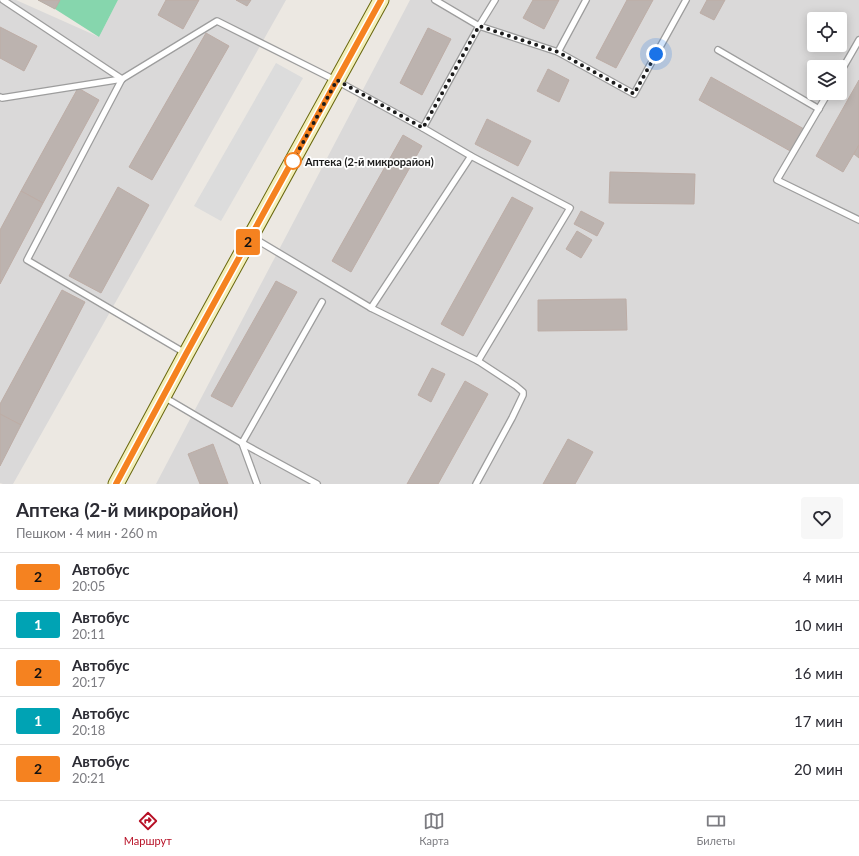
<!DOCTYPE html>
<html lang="ru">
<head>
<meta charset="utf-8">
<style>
  :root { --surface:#fff; --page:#f7f7f7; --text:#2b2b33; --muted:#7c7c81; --line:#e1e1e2; --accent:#b71026 }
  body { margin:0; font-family:Lato,sans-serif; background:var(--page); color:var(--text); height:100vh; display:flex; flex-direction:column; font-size:15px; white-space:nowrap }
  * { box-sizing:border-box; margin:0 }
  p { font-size:13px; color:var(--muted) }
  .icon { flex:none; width:22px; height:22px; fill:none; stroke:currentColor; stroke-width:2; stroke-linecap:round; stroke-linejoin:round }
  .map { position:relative; height:484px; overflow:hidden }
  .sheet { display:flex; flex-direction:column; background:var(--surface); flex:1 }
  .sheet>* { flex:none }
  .badge { padding:0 8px; border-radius:3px; font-size:14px; line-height:26px }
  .fabs { position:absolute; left:807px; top:12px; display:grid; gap:8px }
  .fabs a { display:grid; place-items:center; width:40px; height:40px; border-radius:4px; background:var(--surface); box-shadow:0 2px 10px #0003; font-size:20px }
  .you { position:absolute; width:20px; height:20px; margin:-10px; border:3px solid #fff; border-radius:50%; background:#1a73e8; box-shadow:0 0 0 6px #1a73e833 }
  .map>.badge { position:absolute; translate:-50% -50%; box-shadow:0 0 0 2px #fff }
  .round { display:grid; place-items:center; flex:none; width:42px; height:42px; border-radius:4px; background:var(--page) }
  .headline { display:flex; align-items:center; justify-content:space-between; height:68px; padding:0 16px }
  h1 { font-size:19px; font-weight:700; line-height:30px }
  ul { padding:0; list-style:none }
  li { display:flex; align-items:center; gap:12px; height:48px; padding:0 16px; border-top:1px solid var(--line) }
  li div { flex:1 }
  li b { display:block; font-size:15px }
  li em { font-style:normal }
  li .badge { min-width:44px; font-weight:700; text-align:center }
  .tab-bar { display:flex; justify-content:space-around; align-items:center; height:56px; border-top:1px solid var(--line); background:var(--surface); font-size:11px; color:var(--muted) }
  .tab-bar a { display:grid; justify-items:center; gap:2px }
  .tab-bar .active { color:var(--accent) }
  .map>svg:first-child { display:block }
  .residential { fill:#dad9d9; fill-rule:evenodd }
  .pitch { fill:#86d6ad }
  .parking { fill:#dcdcdc }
  .building { fill:#bcb3af; stroke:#bdada6 }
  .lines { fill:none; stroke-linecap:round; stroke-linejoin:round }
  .service-casing { stroke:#9d9d9d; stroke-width:8 }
  .secondary-casing { stroke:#68670d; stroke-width:17 }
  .service { stroke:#fff; stroke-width:5.5 }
  .secondary { stroke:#f3efb9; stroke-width:15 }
  .line-casing { stroke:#fff; stroke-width:9 }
  .line { stroke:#f58220; stroke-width:6 }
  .walk { stroke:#1c1c1c; stroke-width:4; stroke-dasharray:0 7.2 }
  .stop-dot { fill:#fff; stroke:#f58220; stroke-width:2 }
  .labels { text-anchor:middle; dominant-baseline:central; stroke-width:3.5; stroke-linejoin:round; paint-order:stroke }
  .stop-label { font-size:11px; font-weight:bold; fill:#1c1c1c; stroke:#fff; text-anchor:start }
</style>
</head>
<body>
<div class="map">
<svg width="859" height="484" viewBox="0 0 859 484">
  <rect width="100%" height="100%" fill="#ece8e2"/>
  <g class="residential">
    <path d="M0,0H16L99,37L118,0H286L13,484H3L0,483Z"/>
    <path d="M410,0H859V484H156ZM814,19H840V45H814ZM814,67H840V93H814Z"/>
  </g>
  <path class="pitch" d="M38,0H118L99,37L55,9Z"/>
  <path class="parking" d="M276,63L303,78L221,221L194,206Z"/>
  <g class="building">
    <path d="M38,0H60L55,9Z"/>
    <path d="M166,0H199L183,29L158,15Z"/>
    <path d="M236,0H251L247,6Z"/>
    <path d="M533,0H559L544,29L523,18Z"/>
    <path d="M627,0H653L616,68L596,58Z"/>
    <path d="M707,0H725L714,20L700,13Z"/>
    <path d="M0,27L37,46L24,71L0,58Z"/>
    <path d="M428,28L451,39L422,95L400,83Z"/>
    <path d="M206,33L229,46L152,180L129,167Z"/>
    <path d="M548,69L569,80L559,102L537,91Z"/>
    <path d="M711,77L804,129L792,152L699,100Z"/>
    <path d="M859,80V145L843,172L816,156Z"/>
    <path d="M78,88L99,100L43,203L21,191Z"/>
    <path d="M487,119L531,141L518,166L475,144Z"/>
    <path d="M403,135L422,146L351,272L332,261Z"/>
    <path d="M859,145V158L854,154Z"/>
    <path d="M610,172L695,174L694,204L609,203Z"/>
    <path d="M118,187L149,205L101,293L69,276Z"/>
    <path d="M21,191L43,203L0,284V230Z"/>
    <path d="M512,197L533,208L463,336L441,324Z"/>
    <path d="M581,211L604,223L597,236L574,224Z"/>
    <path d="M577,231L592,240L581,258L566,249Z"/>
    <path d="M276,281L297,292L232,407L211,396Z"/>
    <path d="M62,290L85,302L21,425L0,414V404Z"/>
    <path d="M626,299L627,330L538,331V300Z"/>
    <path d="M432,368L445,374L431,402L418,395Z"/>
    <path d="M465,381L488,394L438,484H407Z"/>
    <path d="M0,414L21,425L0,466Z"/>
    <path d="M568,439L593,452L575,484H543Z"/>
    <path d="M213,444L228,484H200L188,454Z"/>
  </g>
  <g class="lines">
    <g class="service-casing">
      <g id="service">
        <path d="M3,0L122,79"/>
        <path d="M495,0L479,26L558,52L634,94L686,0"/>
        <path d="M718,50L819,109"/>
        <path d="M558,52L586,0"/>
        <path d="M840,73L859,40"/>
        <path d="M828,93L777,180L859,220"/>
        <path d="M0,97L2,98L122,79"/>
        <path d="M423,128L479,26L435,0"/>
        <path d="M252,237L371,308L478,361L516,386L523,392V395L512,418L476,484"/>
        <path d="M371,308L471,156"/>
        <path d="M185,353L27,260L122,79L217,21L337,81L423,128L471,156L570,208L478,361"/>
        <path d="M164,397L242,443L317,484"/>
        <path d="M257,484L242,443L322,302"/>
      </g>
    </g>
    <g class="secondary-casing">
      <path id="secondary" d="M116,484L186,354L381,0"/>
    </g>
    <use href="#service" class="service"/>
    <use href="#secondary" class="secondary"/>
  </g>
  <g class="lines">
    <g class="line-casing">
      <path id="line" d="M116,484L186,354L381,0"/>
    </g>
    <use href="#line" class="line"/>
    <path class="walk" d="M293,161L337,80L423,128L479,26L558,52L634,94L656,54"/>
  </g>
  <circle class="stop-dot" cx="293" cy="161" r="8"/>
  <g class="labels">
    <g class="stop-label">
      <text x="305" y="161">Аптека (2-й микрорайон)</text>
    </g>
  </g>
</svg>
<div class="fabs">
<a><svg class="icon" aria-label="locate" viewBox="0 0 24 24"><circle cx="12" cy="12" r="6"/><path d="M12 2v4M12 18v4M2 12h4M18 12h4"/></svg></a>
<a><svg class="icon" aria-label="layers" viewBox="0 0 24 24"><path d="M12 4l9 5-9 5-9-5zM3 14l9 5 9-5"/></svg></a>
</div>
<div class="you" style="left:656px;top:54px"></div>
<b class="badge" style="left:248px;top:242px;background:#f58220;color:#111">2</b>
</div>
<section class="sheet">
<div class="headline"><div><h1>Аптека (2-й микрорайон)</h1><p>Пешком · 4 мин · 260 m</p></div><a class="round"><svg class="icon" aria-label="heart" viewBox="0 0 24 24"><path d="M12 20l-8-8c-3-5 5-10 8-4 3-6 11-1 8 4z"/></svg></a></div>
<ul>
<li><span class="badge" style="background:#f58220;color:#111">2</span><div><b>Автобус</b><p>20:05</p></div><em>4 мин</em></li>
<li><span class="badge" style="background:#00a3b4;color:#fff">1</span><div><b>Автобус</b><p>20:11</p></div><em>10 мин</em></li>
<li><span class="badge" style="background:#f58220;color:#111">2</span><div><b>Автобус</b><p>20:17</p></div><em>16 мин</em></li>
<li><span class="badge" style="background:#00a3b4;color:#fff">1</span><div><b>Автобус</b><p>20:18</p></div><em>17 мин</em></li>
<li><span class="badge" style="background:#f58220;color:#111">2</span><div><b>Автобус</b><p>20:21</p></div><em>20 мин</em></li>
</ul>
</section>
<nav class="tab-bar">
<a class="active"><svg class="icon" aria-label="directions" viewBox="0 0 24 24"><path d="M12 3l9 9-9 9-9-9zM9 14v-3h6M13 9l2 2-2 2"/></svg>Маршрут</a>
<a><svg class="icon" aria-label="map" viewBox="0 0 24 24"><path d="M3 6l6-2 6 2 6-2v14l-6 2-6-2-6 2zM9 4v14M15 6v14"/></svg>Карта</a>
<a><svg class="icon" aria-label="tickets" viewBox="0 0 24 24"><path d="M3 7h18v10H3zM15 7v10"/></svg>Билеты</a>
</nav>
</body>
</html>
